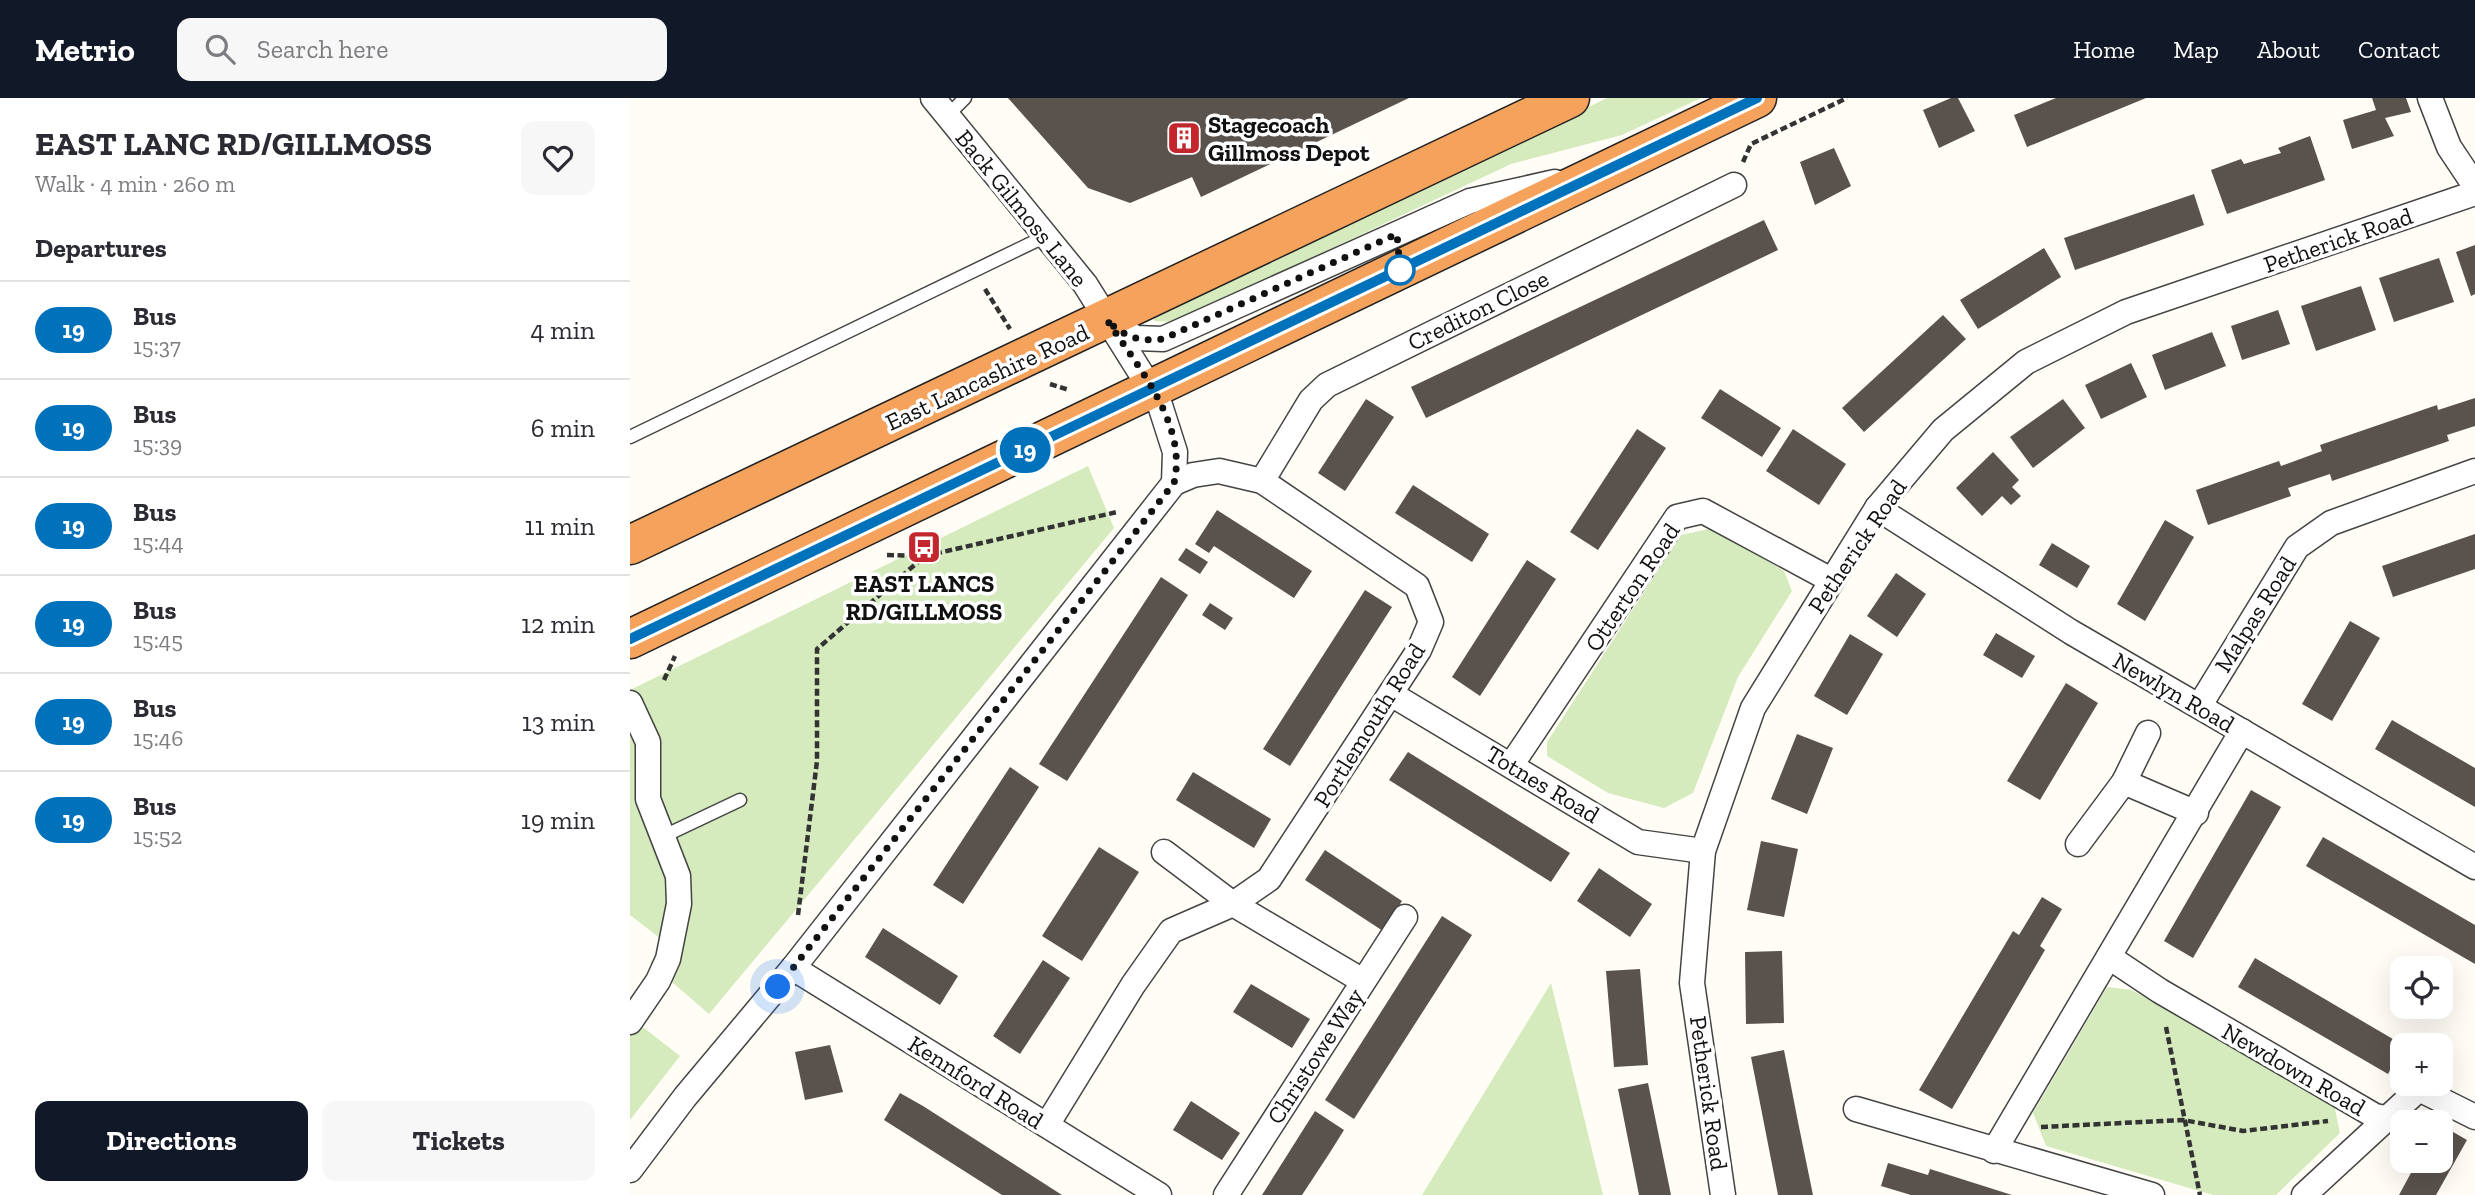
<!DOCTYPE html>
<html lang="en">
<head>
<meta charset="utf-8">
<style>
  :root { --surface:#fff; --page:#f7f7f7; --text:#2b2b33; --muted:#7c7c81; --line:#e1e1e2; --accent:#111827 }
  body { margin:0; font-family:"Zilla Slab",serif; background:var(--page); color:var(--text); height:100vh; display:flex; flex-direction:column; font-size:26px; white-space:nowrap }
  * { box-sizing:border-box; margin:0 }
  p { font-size:23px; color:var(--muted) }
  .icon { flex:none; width:38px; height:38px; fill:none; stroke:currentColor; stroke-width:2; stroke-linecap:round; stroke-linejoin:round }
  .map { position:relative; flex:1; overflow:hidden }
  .side { display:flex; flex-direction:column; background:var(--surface); width:630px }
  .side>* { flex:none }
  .badge { padding:0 14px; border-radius:23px; font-size:24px; line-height:46px }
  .fabs { position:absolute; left:1760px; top:858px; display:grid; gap:14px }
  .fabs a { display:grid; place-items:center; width:63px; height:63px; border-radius:14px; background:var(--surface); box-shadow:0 7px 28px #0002; font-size:35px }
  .you { position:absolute; width:35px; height:35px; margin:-18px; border:5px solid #fff; border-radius:50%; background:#1a73e8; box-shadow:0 0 0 10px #1a73e833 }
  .map>.badge { position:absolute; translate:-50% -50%; box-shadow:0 0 0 4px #fff }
  h2 { padding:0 35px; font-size:26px; line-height:63px }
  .round { display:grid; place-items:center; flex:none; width:74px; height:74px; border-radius:14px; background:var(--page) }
  .head { display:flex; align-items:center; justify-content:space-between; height:119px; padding:0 35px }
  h1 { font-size:33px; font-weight:800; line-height:52px }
  .action { display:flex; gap:14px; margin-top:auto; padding:14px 35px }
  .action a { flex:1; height:80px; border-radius:14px; background:var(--accent); color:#fff; font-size:28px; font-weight:800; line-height:80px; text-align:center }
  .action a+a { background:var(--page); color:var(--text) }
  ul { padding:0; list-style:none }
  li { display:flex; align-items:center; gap:21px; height:98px; padding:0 35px; border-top:2px solid var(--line) }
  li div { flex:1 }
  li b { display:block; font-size:26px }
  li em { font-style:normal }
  li .badge { min-width:77px; font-weight:700; text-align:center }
  header { display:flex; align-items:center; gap:42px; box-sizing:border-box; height:98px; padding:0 35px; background:var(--accent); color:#fff }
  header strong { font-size:33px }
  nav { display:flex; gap:38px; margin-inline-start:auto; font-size:24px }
  .search { width:490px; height:63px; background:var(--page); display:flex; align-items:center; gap:18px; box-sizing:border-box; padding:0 24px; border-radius:14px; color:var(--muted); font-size:26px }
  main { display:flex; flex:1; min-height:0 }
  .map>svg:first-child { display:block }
  .green { fill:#d5ebbd }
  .building { fill:#5a524d }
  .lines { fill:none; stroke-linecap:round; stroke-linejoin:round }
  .lane-casing { stroke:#444; stroke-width:15 }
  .street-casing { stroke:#444; stroke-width:27 }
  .highway-casing { stroke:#222; stroke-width:41 }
  .path { stroke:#333; stroke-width:4.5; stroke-dasharray:7 3.5; stroke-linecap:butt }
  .lane { stroke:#fff; stroke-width:12 }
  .street { stroke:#fff; stroke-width:24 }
  .highway { stroke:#f5a25d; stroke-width:38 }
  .line-casing { stroke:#fff; stroke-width:16 }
  .line { stroke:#0072bc; stroke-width:10 }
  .walk { stroke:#111; stroke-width:7; stroke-dasharray:0 12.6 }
  .stop-dot { fill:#fff; stroke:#0072bc; stroke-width:3.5 }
  .labels { text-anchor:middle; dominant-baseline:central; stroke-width:7; stroke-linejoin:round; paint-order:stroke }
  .poi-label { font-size:24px; font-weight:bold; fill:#111; stroke:#fff; text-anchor:start }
  .street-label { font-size:24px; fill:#111; stroke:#fff }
</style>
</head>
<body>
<header>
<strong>Metrio</strong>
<div class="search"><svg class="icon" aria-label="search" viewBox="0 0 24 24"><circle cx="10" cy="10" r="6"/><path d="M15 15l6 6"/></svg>Search here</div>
<nav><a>Home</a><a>Map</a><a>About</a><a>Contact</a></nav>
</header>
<main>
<section class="side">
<div class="head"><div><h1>EAST LANC RD/GILLMOSS</h1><p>Walk · 4 min · 260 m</p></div><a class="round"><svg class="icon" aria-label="heart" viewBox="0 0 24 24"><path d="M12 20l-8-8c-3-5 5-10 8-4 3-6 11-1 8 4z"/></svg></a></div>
<h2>Departures</h2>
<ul>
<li><span class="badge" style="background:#0072bc;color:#fff">19</span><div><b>Bus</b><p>15:37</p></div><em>4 min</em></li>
<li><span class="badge" style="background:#0072bc;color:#fff">19</span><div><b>Bus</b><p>15:39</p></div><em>6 min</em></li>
<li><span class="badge" style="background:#0072bc;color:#fff">19</span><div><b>Bus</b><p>15:44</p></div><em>11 min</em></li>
<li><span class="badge" style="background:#0072bc;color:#fff">19</span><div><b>Bus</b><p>15:45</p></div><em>12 min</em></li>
<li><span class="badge" style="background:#0072bc;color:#fff">19</span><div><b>Bus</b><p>15:46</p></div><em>13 min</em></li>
<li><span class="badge" style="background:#0072bc;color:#fff">19</span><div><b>Bus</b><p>15:52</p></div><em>19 min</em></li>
</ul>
<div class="action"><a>Directions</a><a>Tickets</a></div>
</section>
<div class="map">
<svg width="1845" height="1097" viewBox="0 0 1845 1097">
  <rect width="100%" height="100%" fill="#fffdf5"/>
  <g class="green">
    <path d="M977,0H1071L992,37L881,66L545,224L524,223V218Z"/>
    <path d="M458,368L484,430L79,916L20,865L35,844L0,817V592Z"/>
    <path d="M1083,430L1154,473L1162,493L1108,579L1063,695L1034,710L978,695L917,658V644L1051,437Z"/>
    <path d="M921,885L973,1097H792Z"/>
    <path d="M1477,889L1502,892L1704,1006L1710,1035L1646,1097H1583L1416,1048L1403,1015Z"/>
    <path d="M0,919L50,958L0,1022Z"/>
  </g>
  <g class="building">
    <path d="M378,0H779L571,99L562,79L500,105L458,90Z"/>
    <path d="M1321,0H1328L1345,33L1309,50L1293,12Z"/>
    <path d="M1426,0H1516L1397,49L1384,17Z"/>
    <path d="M1742,0H1776L1781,14L1755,20L1764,38L1722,51L1713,22L1746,12Z"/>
    <path d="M1680,38L1695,82L1597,116L1581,72L1611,61L1614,66L1651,55L1648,50Z"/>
    <path d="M1204,50L1221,88L1185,107L1170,64Z"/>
    <path d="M1564,96L1574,127L1445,172L1434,140Z"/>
    <path d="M1134,122L1148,152L796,320L781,289Z"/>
    <path d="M1845,147V196L1841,198L1826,154Z"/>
    <path d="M1414,150L1431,179L1348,231L1330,202Z"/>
    <path d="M1809,160L1824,204L1764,224L1749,180Z"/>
    <path d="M1731,188L1746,232L1686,253L1671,208Z"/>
    <path d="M1648,212L1660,246L1612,262L1601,228Z"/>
    <path d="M1313,217L1336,241L1234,334L1212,310Z"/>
    <path d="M1582,234L1596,268L1535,292L1522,257Z"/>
    <path d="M1501,265L1517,299L1471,321L1455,287Z"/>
    <path d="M1090,291L1151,330L1132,359L1071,320Z"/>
    <path d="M1845,300V328L1817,337L1819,343L1702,383L1700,376L1658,390L1661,398L1578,427L1566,392L1649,363L1651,368L1692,353L1690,347L1807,307L1808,312Z"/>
    <path d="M736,301L764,319L715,393L688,375Z"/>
    <path d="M1433,301L1455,330L1403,370L1380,339Z"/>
    <path d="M1007,331L1036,350L968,452L940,434Z"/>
    <path d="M1163,331L1216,366L1189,407L1136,373Z"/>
    <path d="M1363,354L1389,382L1382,389L1391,398L1381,407L1372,398L1352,418L1326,390Z"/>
    <path d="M783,387L859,436L842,464L765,415Z"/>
    <path d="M587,412L682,473L664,500L584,448L579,455L565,446Z"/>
    <path d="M1535,422L1564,439L1515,523L1487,506Z"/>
    <path d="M1845,436V471L1763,499L1752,468Z"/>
    <path d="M1422,445L1460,468L1447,490L1409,467Z"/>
    <path d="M556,450L578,464L570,476L548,462Z"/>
    <path d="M897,462L926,481L850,598L822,579Z"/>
    <path d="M1266,475L1296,496L1267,539L1237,518Z"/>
    <path d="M531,479L558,497L437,683L409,666Z"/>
    <path d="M735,492L762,509L660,668L633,651Z"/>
    <path d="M580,505L603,520L595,532L572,517Z"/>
    <path d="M1720,523L1750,540L1702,623L1672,606Z"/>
    <path d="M1366,535L1405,558L1392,580L1353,557Z"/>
    <path d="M1220,536L1253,556L1217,617L1184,598Z"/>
    <path d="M1436,585L1468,605L1410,702L1377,683Z"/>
    <path d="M1762,622L1845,670V709L1745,651Z"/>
    <path d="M1167,636L1203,650L1177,716L1141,701Z"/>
    <path d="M778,654L940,755L921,784L759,682Z"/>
    <path d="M380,669L409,689L333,806L303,787Z"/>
    <path d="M563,674L641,721L624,750L546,702Z"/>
    <path d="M1621,692L1651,709L1563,860L1534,843Z"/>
    <path d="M1693,739L1845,827V866L1676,768Z"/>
    <path d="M1131,743L1168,751L1154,819L1117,812Z"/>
    <path d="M469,749L509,774L452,863L412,838Z"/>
    <path d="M695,752L772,803L753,833L675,782Z"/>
    <path d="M969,770L1022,806L1000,839L947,803Z"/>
    <path d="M1412,799L1432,811L1410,848L1415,852L1322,1011L1289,992L1383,833L1389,837Z"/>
    <path d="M812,818L842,837L724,1021L695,1002Z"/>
    <path d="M253,830L328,878L310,907L235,859Z"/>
    <path d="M1152,853L1154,925L1116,926L1115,854Z"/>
    <path d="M1625,860L1773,947L1758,976L1608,889Z"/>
    <path d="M413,862L440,880L390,956L363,938Z"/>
    <path d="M1010,871L1018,967L984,969L976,873Z"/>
    <path d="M621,886L680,921L662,950L603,914Z"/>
    <path d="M200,947L213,994L175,1002L165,954Z"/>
    <path d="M1154,952L1168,1024L1183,1097H1148L1121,959Z"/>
    <path d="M1018,985L1025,1019L1041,1097H1009L988,991Z"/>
    <path d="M270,995L293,1008L432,1097H372L254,1022Z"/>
    <path d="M561,1003L610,1035L592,1062L543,1032Z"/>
    <path d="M685,1013L714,1032L699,1056L672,1097H632Z"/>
    <path d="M1811,1027L1837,1042L1806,1097H1769L1788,1062H1811Z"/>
    <path d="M1258,1065L1298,1077L1300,1071L1382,1097H1281L1251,1088Z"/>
  </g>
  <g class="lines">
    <g class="lane-casing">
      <g id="lane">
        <path d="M318,17L335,0"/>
        <path d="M0,339L416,138"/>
        <path d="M34,738L110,702"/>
      </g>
    </g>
    <g class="street-casing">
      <g id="street">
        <path d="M1800,0L1819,49L1845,88"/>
        <path d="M483,227L506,240L533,241L840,103L925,84"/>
        <path d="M632,383L681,302L697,287L1104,87"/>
        <path d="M1247,410L1441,534L1845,769"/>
        <path d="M761,596L1008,744L1073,753"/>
        <path d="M0,605L18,644V701L48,778L49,806L38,861L28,883L0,924"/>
        <path d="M1570,607L1667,449L1701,425L1845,373"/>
        <path d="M882,666L1047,419L1073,413L1201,482"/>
        <path d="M1494,684L1566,715"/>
        <path d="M1448,746L1494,684L1518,635"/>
        <path d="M534,754L603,806L733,883"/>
        <path d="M1479,859L1530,893L1745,1018L1755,1020"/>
        <path d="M163,870L529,1097"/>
        <path d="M1226,1011L1522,1097"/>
        <path d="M417,1027L503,887L541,833L603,806L639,781L789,552L801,524L787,488L632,383L589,373L563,377L544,385"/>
        <path d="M1364,1053L1612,633"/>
        <path d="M0,1072L55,999L163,870L544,385L545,354L529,304L455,186L303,0"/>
        <path d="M596,1097L775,819"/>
        <path d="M1093,1097L1062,885L1073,753L1123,610L1247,410L1313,332L1396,264L1496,214L1845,95"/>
        <path d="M1674,1097L1789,991L1845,1019"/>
      </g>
    </g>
    <g class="highway-casing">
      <g id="highway">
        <path d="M0,447L940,0"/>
        <path d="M0,541L1127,0"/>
      </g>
    </g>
    <g class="path">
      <path d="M1113,64L1121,46L1217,0"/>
      <path d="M355,191L380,231"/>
      <path d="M420,286L439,292"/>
      <path d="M283,442L294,457"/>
      <path d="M257,457L294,458"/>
      <path d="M34,582L45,558"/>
      <path d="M168,817L187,663V551L295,458L487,414"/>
      <path d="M1536,929L1570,1097"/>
      <path d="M1411,1029L1553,1022L1613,1033L1698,1023"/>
    </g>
    <use href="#lane" class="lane"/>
    <use href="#street" class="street"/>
    <use href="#highway" class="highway"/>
  </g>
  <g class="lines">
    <g class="line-casing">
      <path id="line" d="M0,541L1127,0"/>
    </g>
    <use href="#line" class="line"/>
    <path class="walk" d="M148,889L544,385C558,326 507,268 477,222C493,239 511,244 533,241L767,136L770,172"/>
  </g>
  <defs>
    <g id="building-square" transform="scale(1.75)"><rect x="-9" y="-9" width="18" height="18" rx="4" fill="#c4262e" stroke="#fff"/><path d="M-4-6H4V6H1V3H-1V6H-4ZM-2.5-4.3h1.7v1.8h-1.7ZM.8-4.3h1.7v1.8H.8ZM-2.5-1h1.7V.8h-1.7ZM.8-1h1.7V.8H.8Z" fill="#fff"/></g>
    <g id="bus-square" transform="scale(1.75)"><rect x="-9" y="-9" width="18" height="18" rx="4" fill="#c4262e" stroke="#fff"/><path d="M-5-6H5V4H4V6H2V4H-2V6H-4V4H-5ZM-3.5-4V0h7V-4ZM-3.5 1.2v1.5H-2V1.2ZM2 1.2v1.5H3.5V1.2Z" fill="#fff"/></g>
  </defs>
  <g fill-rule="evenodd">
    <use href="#building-square" x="554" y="40"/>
    <use href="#bus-square" x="294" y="449"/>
  </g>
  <circle class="stop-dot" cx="770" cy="172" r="14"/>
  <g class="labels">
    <g class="poi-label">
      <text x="578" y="26">Stagecoach<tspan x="578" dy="28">Gillmoss Depot</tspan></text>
      <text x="294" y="485" text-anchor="middle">EAST LANCS<tspan x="294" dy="28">RD/GILLMOSS</tspan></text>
    </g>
    <g class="street-label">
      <text transform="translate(392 110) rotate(51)">Back Gilmoss Lane</text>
      <text transform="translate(1708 142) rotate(-19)">Petherick Road</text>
      <text transform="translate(848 212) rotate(-26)">Crediton Close</text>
      <text transform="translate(357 279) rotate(-25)">East Lancashire Road</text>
      <text transform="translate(1227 448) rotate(-56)">Petherick Road</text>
      <text transform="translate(1002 489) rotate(-56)">Otterton Road</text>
      <text transform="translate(1625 516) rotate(-58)">Malpas Road</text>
      <text transform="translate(1544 594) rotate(30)">Newlyn Road</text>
      <text transform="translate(739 627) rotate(-58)">Portlemouth Road</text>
      <text transform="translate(913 686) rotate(31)">Totnes Road</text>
      <text transform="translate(685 958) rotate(-57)">Christowe Way</text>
      <text transform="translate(1664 971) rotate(30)">Newdown Road</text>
      <text transform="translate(346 984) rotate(32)">Kennford Road</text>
      <text transform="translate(1079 995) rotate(82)">Petherick Road</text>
    </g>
  </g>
</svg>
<div class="fabs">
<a><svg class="icon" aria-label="locate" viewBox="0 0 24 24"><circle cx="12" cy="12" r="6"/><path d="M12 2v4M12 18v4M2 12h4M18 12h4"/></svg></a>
<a>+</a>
<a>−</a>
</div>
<div class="you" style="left:148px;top:889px"></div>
<b class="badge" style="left:395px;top:352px;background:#0072bc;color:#fff">19</b>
</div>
</main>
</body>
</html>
